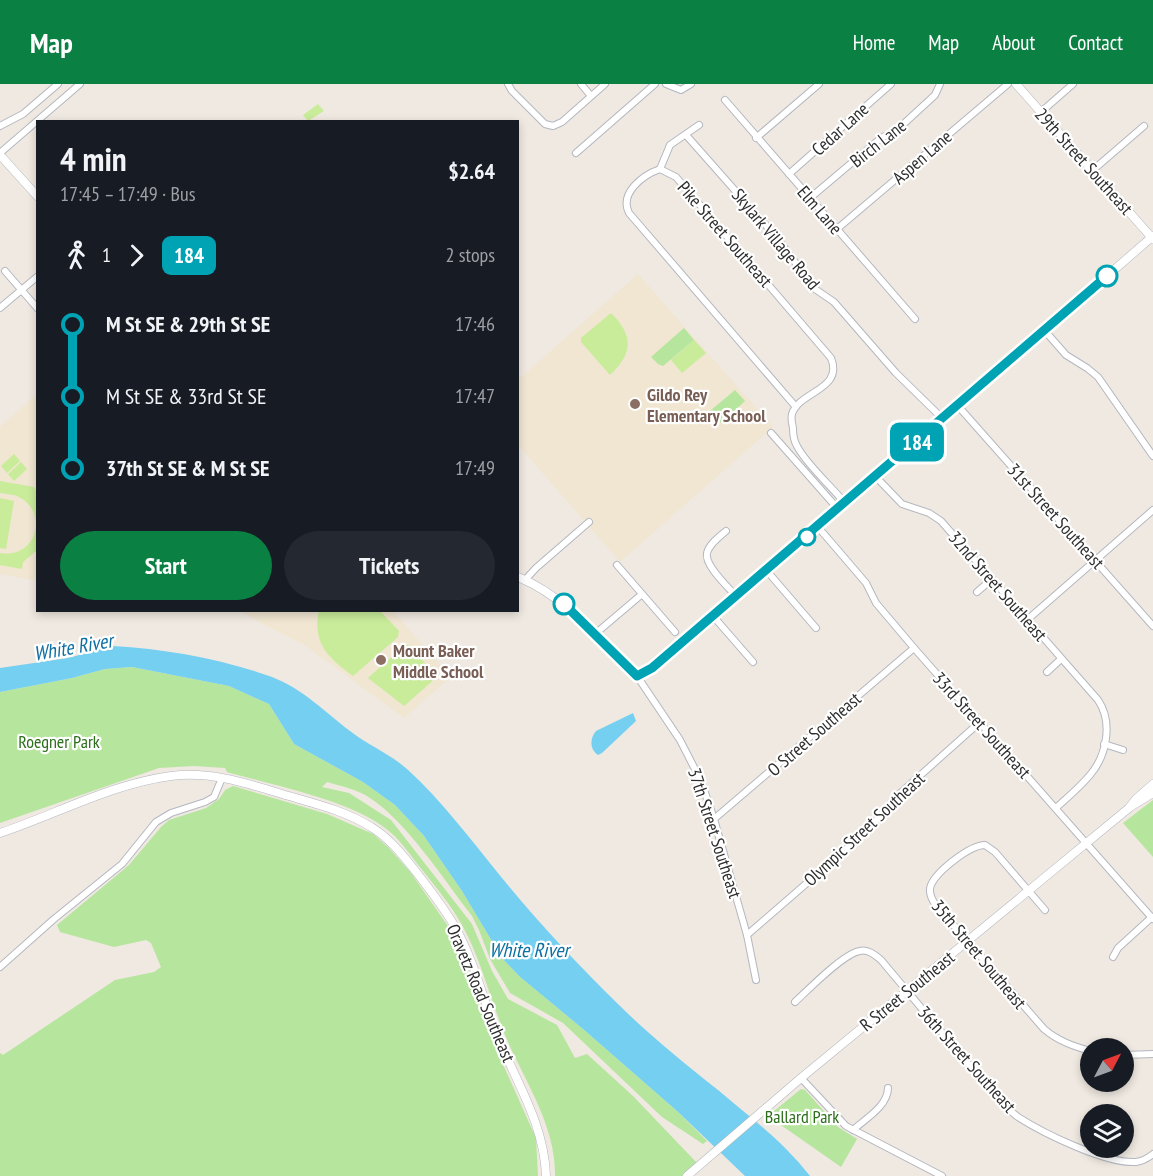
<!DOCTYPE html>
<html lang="en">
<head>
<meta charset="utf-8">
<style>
  :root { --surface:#171b24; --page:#242831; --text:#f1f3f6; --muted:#9ea1a6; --accent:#0b8043 }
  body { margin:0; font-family:"PT Sans Narrow",sans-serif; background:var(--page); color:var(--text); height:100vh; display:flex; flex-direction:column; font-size:22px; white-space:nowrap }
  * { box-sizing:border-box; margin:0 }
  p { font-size:20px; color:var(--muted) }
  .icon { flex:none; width:33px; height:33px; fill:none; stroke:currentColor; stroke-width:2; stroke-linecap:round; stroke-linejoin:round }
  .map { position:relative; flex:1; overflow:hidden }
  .drawer { position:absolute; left:36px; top:36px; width:483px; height:492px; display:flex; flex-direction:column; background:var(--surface); border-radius:0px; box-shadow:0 3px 9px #0003 }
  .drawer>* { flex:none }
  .badge { padding:0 12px; border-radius:9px; font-size:21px; line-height:39px }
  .needle { width:39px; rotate:49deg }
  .buttons { position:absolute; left:1080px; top:954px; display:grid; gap:12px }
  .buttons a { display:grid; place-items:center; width:54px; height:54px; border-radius:50%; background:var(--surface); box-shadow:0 3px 9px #0003; font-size:30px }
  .map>.badge { position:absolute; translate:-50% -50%; box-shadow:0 0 0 3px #fff }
  .legs { display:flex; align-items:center; gap:9px; height:66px; padding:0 24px; font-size:20px }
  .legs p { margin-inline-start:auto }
  .summary { display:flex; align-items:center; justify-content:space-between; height:102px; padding:0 24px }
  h1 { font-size:33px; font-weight:800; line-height:45px }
  .primary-button { display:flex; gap:12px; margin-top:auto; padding:12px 24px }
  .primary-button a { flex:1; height:69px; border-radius:36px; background:var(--accent); color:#fff; font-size:24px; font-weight:800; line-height:69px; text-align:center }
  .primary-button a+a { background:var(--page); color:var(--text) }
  ul { padding:0 24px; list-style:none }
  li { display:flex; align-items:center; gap:21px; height:72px; font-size:22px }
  li i { display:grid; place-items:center; width:9px; height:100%; margin:0 8px; background:currentColor }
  li i::after { content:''; width:15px; height:15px; margin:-8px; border:4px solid; border-radius:50%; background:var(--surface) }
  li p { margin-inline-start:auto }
  li:first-child i { background:linear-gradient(#0000 50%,currentColor 0) }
  li:last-child i { background:linear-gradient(currentColor 50%,#0000 0) }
  header { display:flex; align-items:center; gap:36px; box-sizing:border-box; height:84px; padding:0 30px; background:var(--accent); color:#fff }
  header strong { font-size:28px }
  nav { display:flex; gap:33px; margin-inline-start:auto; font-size:21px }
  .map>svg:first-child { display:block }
  .education { fill:#f0e6d1 }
  .green { fill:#b6e59e }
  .pitch { fill:#c9ec9a }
  .water { fill:#75cff0 }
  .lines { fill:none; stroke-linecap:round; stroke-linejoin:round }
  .minor-casing { stroke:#b4b7c1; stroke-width:8 }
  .tertiary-casing { stroke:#b4b7c1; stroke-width:9 }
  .minor { stroke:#fff; stroke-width:6 }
  .tertiary { stroke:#fff; stroke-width:8 }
  .line-1-casing { stroke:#fff; stroke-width:14 }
  .line-1 { stroke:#00a3b4; stroke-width:9 }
  .stop-1-dot { fill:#fff; stroke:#00a3b4; stroke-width:3 }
  .education-dot { fill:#8d6e63; stroke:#fff; stroke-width:2 }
  .labels { text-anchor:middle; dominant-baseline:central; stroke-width:4.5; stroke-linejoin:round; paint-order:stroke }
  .street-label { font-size:18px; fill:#2e2e2e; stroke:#fff }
  .education-label { font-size:18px; font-weight:bold; fill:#785e54; stroke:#fff; text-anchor:start }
  .park-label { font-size:18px; fill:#2c6e1b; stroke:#fff }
  .water-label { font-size:20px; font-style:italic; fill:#0d6fa3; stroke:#fff }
</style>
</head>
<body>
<header>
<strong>Map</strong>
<nav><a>Home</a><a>Map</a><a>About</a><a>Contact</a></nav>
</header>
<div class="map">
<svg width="1153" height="1092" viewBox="0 0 1153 1092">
  <rect width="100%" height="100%" fill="#efe9e1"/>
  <g class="education">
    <path d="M638,190L773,343L620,478L518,361V296Z"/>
    <path d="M37,310V497L0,490V343Z"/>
    <path d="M241,527H393L451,593L404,634L303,560L261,539Z"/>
  </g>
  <g class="green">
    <path d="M684,244L694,256L663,282L658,280L651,273Z"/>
    <path d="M735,306L745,317L721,339L710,327Z"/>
    <path d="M132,583L229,602L269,620L294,660L363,698L395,721L424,752L462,807L502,874L519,892L583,945L677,1027L707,1057L703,1060L662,1033L563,939L510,909L490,875L479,846L472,832C443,795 406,736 367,712C355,705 341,702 327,698L322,703L349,709L391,736L472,840L492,887L508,915L557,941L575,974L587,970L633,1012L697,1079L683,1092H555C556,1041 524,996 505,951C490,915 481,875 462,841C450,819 434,801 419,782C409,769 399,754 385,744C349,716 272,701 227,688L225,684L194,682L159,684L0,739V608L72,594L105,585Z"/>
    <path d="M233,702L327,730L373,750L389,764L411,789L450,845L489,949L536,1054L538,1092H0V969L3,971L115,896L154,888L161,883L151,859L146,856L114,863L60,848L57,841L129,781L161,743L169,736L206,724L219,715L225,706Z"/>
    <path d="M1153,716V773L1123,739Z"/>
    <path d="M801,1005L805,1006L838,1043L857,1055L841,1083L768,1032Z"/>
  </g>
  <g class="pitch">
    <path d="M318,20L324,27L308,37L303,31Z"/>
    <path d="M611,229C634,252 633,269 610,291L581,258V254Z"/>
    <path d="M694,256L706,269L682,289L671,276Z"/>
    <path d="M14,370L20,377L7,389L1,382Z"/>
    <path d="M21,378L27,385L14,397L8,390Z"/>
    <path d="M0,397L34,403L37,409V466L23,478L22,485L0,481V469C37,475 49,428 19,413C13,410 6,410 0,409Z"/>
    <path d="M0,414L14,417L6,465L0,464Z"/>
    <path d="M319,526L380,527L399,547L398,553L353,592C328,574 312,559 319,526Z"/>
    <path d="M405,561H409L437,593L404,622L368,594Z"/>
  </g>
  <g class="water">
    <path d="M113,562C166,565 222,575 272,593C303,605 325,628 350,647C368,661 390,670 407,685C443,718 471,756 502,794C538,838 577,880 618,920C649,951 684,979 718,1006C752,1035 782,1056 810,1092H745L677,1027L583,945L519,892L502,874L462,807L424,752L395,721L363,698L294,660L269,620L229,602L132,583L105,585L72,594L0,608V584L68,574Z"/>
    <path d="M633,629L636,637L602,669L598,671C589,665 590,654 596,647Z"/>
  </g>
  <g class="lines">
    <g class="minor-casing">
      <g id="minor">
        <path d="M508,0L512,7L545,40L553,42L562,38L605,0"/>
        <path d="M581,0L591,12"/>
        <path d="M666,0L681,6L691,0"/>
        <path d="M725,16L915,235"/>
        <path d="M1041,28L1073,0"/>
        <path d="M0,42L23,30L58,0"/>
        <path d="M686,51L777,154L815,205L834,218L896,289L943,335"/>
        <path d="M756,54L819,0"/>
        <path d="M0,69L80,0"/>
        <path d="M576,69L655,0"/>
        <path d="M660,85L670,61L699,41"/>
        <path d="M1093,86L1144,42"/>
        <path d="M789,90L891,0"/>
        <path d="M810,114L881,54L897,46L935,11L940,0"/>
        <path d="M837,145L1008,0"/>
        <path d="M5,187L38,225"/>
        <path d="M0,224L38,192"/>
        <path d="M1045,247L1066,271L1087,284L1098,293L1153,372"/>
        <path d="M958,322L1153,542"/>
        <path d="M796,323L629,129C619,109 643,91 660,85L676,93L831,274C844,306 799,307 792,330C791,334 792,340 793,344C793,350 794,357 797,362C806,380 832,403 845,419"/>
        <path d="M771,349L838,425"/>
        <path d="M876,393L902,420L929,429L941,437L1098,616C1113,638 1107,671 1090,691C1080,703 1067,714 1056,724"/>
        <path d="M818,443L866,499L876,519L914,564L1153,835"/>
        <path d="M726,447C720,452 709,460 707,469C704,481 728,503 736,512"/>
        <path d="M617,481L675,548"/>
        <path d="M767,487L816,544"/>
        <path d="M525,496L536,484L589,438"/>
        <path d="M977,508L992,495"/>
        <path d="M713,532L753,578"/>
        <path d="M1027,536L1153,426"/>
        <path d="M595,550L641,511"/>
        <path d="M1047,588L1061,575"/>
        <path d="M637,592L680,656L701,697L714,735L747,851L756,896"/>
        <path d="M1104,660L1123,666"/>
        <path d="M714,735L914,564"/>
        <path d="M1045,826L995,768L985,761C970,761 937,787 931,801C928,808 931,814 935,820L1044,945C1058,957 1073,962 1090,967"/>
        <path d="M747,851L868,746L896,713L980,638"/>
        <path d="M1113,873L1118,864L1152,833"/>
        <path d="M0,883L54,835L122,780L156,738L171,729L205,718L214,713L222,694"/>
        <path d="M795,918C808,906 844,869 860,867C868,865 875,871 881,876L997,1014C1004,1020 1010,1027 1018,1033C1043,1049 1106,1080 1136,1078C1143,1077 1148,1074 1153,1070"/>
        <path d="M1124,971L1153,970"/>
        <path d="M801,994L846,1042L942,1092"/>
        <path d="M853,1046C865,1035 888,1022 888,1004"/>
      </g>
    </g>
    <g class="tertiary-casing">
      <g id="tertiary">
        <path d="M1016,0L1153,155"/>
        <path d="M0,71L38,113"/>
        <path d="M518,493C567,513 600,556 637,592L652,584L876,393L1153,152"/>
        <path d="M1130,723L1153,709"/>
        <path d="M0,749C57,730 111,700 171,692C210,687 246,699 282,710C312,719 344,726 371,743C388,753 401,769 413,784C428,803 443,822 455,843C472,873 481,907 493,940C511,991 544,1035 546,1092"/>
        <path d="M687,1092L801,994L1129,724L1136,715L1153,700"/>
      </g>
    </g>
    <use href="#minor" class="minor"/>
    <use href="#tertiary" class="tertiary"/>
  </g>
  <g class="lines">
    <g class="line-1-casing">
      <path id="line-1" d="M564,520L637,592L652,584L1107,192"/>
    </g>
    <use href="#line-1" class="line-1"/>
  </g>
  <g class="stop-1-dot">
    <circle cx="1107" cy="192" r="10"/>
    <circle cx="807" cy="453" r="8"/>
    <circle cx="564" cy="520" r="10"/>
  </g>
  <g class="education-dot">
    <circle cx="635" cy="320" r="6"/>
    <circle cx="381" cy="576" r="6"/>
  </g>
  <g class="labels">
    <g class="street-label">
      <text transform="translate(840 45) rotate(-42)">Cedar Lane</text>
      <text transform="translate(878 59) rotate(-38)">Birch Lane</text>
      <text transform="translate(922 73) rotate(-41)">Aspen Lane</text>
      <text transform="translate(1084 77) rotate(48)">29th Street Southeast</text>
      <text transform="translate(820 126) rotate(49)">Elm Lane</text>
      <text transform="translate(725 150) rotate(49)">Pike Street Southeast</text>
      <text transform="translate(776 155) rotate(50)">Skylark Village Road</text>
      <text transform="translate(1056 432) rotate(48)">31st Street Southeast</text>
      <text transform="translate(998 502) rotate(49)">32nd Street Southeast</text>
      <text transform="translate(982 641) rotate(48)">33rd Street Southeast</text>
      <text transform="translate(814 650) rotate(-41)">O Street Southeast</text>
      <text transform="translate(864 745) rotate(-43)">Olympic Street Southeast</text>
      <text transform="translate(715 749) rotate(72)">37th Street Southeast</text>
      <text transform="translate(979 870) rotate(50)">35th Street Southeast</text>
      <text transform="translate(907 907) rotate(-39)">R Street Southeast</text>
      <text transform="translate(481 909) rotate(67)">Oravetz Road Southeast</text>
      <text transform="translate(967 975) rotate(48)">36th Street Southeast</text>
    </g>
    <g class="education-label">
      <text x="647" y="310">Gildo Rey<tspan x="647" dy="21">Elementary School</tspan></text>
      <text x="393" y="566">Mount Baker<tspan x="393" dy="21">Middle School</tspan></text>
    </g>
    <g class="park-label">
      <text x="59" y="657">Roegner Park</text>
      <text x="802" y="1032">Ballard Park</text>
    </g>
    <g class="water-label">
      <text transform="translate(73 563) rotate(-10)">White River</text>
      <text x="529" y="866">White River</text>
    </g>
  </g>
</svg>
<div class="buttons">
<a><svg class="needle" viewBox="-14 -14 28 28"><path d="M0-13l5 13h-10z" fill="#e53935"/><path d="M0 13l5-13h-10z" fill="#9ea1a6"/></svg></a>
<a><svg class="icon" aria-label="layers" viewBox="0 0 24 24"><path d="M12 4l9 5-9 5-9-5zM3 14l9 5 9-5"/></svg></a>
</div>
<b class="badge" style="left:917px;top:358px;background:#00a3b4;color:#fff">184</b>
<section class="drawer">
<div class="summary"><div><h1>4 min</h1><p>17:45 – 17:49 · Bus</p></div><b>$2.64</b></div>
<div class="legs"><svg class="icon" aria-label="walk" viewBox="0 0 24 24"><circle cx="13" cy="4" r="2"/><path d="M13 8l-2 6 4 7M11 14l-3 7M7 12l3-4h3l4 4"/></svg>1<svg class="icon" aria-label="forward" viewBox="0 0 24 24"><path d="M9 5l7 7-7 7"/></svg><b class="badge" style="background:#00a3b4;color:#fff">184</b><p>2 stops</p></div>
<ul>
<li><i style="color:#00a3b4"></i><b>M St SE &amp; 29th St SE</b><p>17:46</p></li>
<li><i style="color:#00a3b4"></i><span>M St SE &amp; 33rd St SE</span><p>17:47</p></li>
<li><i style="color:#00a3b4"></i><b>37th St SE &amp; M St SE</b><p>17:49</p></li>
</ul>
<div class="primary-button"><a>Start</a><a>Tickets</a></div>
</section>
</div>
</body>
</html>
